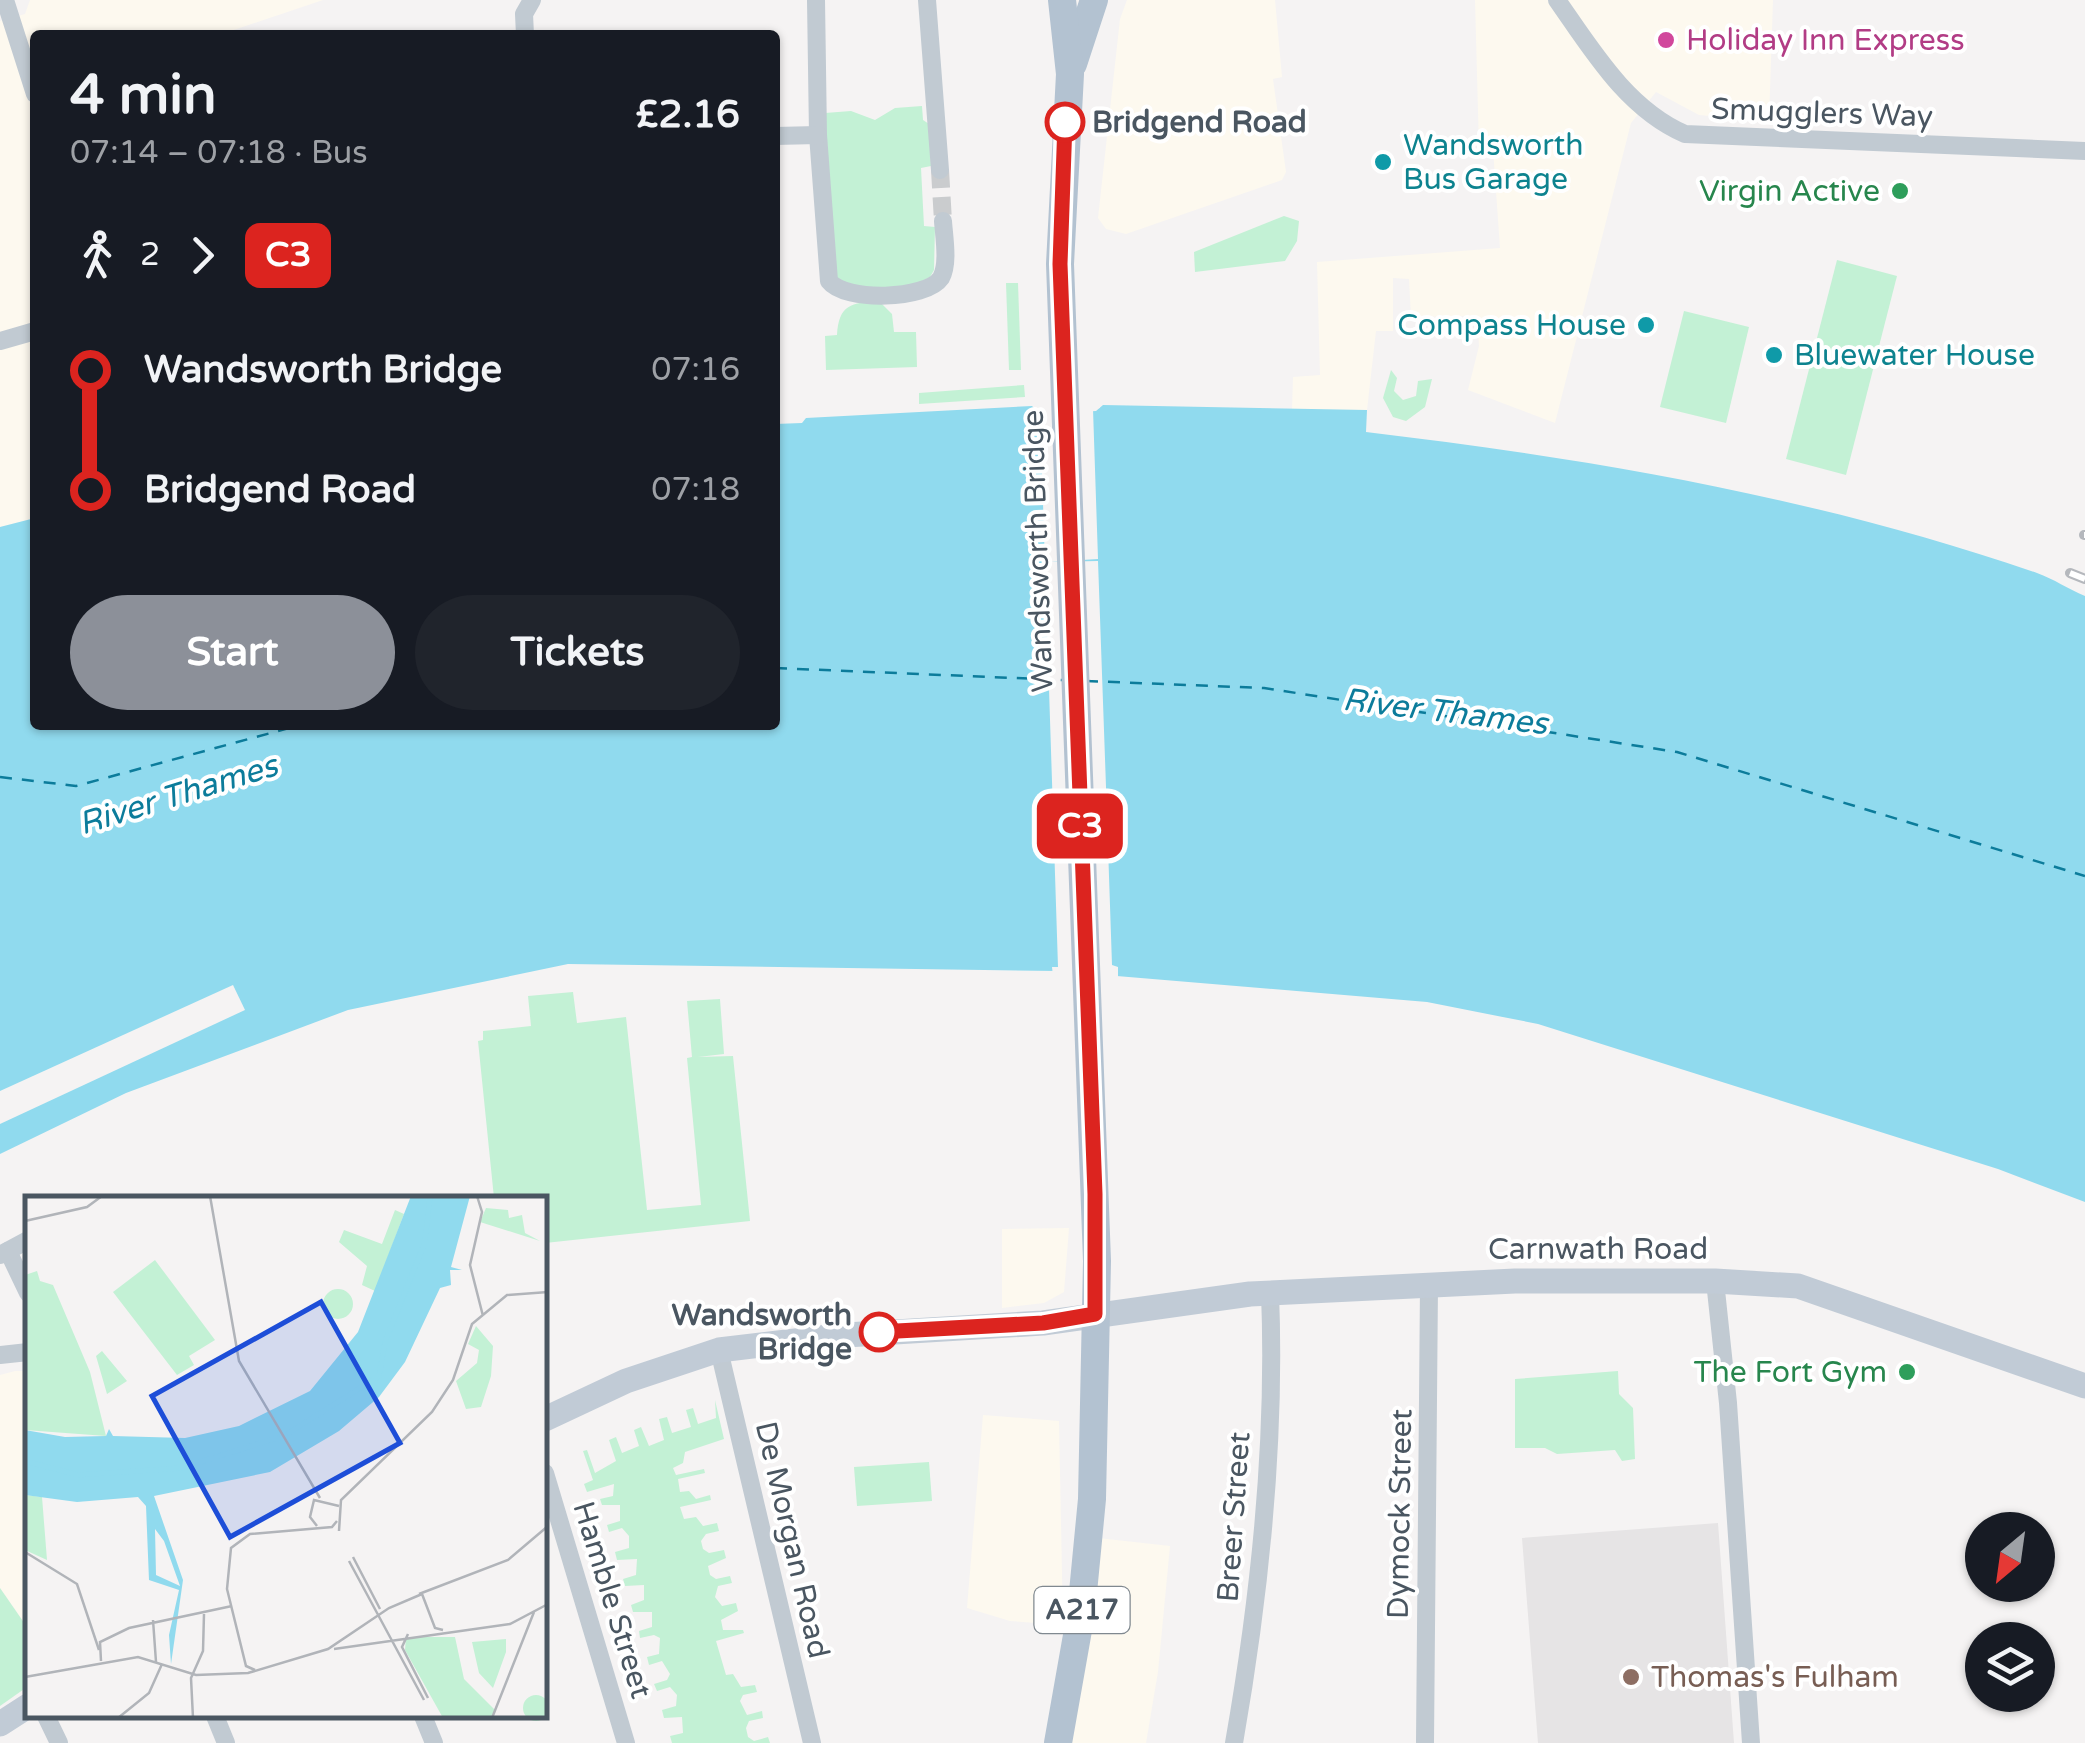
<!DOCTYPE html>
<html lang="en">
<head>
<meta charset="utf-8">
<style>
  :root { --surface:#171b24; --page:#20242c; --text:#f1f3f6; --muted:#9ea1a6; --accent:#8c9099 }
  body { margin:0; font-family:"Varela Round",sans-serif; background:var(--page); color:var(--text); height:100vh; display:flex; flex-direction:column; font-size:38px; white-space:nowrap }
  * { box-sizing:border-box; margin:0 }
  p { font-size:32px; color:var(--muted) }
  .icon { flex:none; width:55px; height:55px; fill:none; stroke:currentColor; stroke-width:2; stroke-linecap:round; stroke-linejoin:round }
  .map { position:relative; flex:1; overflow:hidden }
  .side { position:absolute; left:30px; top:30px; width:750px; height:700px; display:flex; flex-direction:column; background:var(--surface); border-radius:10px; box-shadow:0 2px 8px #0004 }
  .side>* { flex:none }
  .badge { padding:0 20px; border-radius:15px; font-size:35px; line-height:65px }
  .needle { width:65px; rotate:209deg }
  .controls { position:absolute; left:1965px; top:1512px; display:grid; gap:20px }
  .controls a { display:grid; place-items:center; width:90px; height:90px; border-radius:50%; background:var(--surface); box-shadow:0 2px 8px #0004; font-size:50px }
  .map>.badge { position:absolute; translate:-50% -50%; box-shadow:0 0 0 5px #fff }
  .legs { display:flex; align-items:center; gap:15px; height:110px; padding:0 40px; font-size:32px }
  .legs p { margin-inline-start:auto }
  .headline { display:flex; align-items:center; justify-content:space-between; height:170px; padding:0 40px }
  h1 { font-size:55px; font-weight:800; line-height:75px }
  .primary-button { display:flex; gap:20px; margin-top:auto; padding:20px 40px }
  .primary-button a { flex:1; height:115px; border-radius:60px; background:var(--accent); color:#fff; font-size:40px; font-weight:800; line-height:115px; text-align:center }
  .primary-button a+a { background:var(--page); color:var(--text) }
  ul { padding:0 40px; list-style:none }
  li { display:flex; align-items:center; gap:35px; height:120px; font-size:38px }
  li i { display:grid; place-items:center; width:15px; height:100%; margin:0 12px; background:currentColor }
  li i::after { content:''; width:25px; height:25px; margin:-12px; border:8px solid; border-radius:50%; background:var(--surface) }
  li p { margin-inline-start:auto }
  li:first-child i { background:linear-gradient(#0000 50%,currentColor 0) }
  li:last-child i { background:linear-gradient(currentColor 50%,#0000 0) }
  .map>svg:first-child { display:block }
  .commercial { fill:#fdf9ef }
  .education { fill:#e6e4e5 }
  .green { fill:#c3f1d5 }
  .water { fill:#90daee }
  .pier { fill:#f5f3f3 }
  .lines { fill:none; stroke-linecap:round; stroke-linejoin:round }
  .ferry { stroke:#0c7c9b; stroke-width:2.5; stroke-dasharray:12 10; stroke-linecap:butt }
  .street-tunnel { stroke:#caccce; stroke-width:18; stroke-dasharray:18 9; stroke-linecap:butt }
  .street { stroke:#c1cad2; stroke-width:18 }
  .secondary { stroke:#c1cbd6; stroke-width:25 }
  .primary { stroke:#b3c2d1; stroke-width:28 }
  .rail-casing { stroke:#b5b8bd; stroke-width:10 }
  .rail { stroke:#fff; stroke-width:6; stroke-dasharray:19; stroke-linecap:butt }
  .line-1-casing { stroke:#fff; stroke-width:22 }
  .line-1 { stroke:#dc241f; stroke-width:15 }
  .hotel-dot { fill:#d1479c; stroke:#fff; stroke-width:4 }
  .stop-1-dot { fill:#fff; stroke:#dc241f; stroke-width:5 }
  .culture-dot { fill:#0f9aa8; stroke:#fff; stroke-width:4 }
  .leisure-dot { fill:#2e9e5b; stroke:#fff; stroke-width:4 }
  .education-dot { fill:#8d6e63; stroke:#fff; stroke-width:4 }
  .labels { text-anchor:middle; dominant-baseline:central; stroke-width:8; stroke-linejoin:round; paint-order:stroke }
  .shield { fill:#fff; stroke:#808990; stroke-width:2.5 }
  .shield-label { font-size:28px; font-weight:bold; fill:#4a5661 }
  .hotel-label { font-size:30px; fill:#b23c85; stroke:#fff; text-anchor:start }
  .street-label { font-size:30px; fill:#4a5661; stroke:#fff }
  .stop-label { font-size:30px; font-weight:bold; fill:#4a5661; stroke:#fff; text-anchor:start }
  .culture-label { font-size:30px; fill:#0d838f; stroke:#fff; text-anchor:start }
  .leisure-label { font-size:30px; fill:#27864d; stroke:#fff; text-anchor:end }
  .education-label { font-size:30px; fill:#785e54; stroke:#fff; text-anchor:start }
  .water-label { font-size:32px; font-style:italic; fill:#0c7c9b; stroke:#fff }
  .inset-river { fill:none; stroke:#90daee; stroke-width:5 }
  .inset-road { fill:none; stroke:#b1b4b9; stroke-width:2.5 }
  .view { fill:#1d4ed8; fill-opacity:0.15; stroke:#1d4ed8; stroke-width:5 }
  .inset-edge { fill:none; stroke:#4a5661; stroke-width:5 }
</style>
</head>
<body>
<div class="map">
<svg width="2085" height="1743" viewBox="0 0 2085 1743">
  <rect width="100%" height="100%" fill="#f5f3f3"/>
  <g class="commercial">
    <path d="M30,0H323L219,35H35V518L0,527V21L25,14Z"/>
    <path d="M1127,0H1275L1282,77L1273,79L1286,172L1282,180L1126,234L1106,229L1098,218L1120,19Z"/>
    <path d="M1475,0H1773L1769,121L1699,115L1656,92L1631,123L1555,423L1468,390L1479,346L1477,316L1411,317L1409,279L1393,278V331H1376L1367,410H1292L1293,377L1320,375L1317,262L1500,248L1493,149L1479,148Z"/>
    <path d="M1069,1228L1064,1292L1044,1303L1002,1308V1229Z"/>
    <path d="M15,1371H28L27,1627L0,1588V1375Z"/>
    <path d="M983,1415L1059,1421L1063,1625L1010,1621L967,1608Z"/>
    <path d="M1098,1538L1170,1546L1158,1672L1146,1743H1071Z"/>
  </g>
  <path class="education" d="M1718,1523L1734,1743H1538L1522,1538Z"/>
  <g class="green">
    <path d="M922,106L923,120L929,124L931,166L921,168L924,226L935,227L934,270L930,277L911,287L854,289L836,278L825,113L851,111L875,120L895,108Z"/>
    <path d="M1284,216L1299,221L1297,241L1285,261L1195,272L1194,252Z"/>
    <path d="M1837,260L1897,276L1846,475L1786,459Z"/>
    <path d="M1006,283H1018L1021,370H1009Z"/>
    <path d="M879,301L892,314L894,332H916L917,367L826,370L825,336L837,335C839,304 851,303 879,301Z"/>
    <path d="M1684,311L1749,327L1726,423L1660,407Z"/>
    <path d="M1391,370L1397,378L1394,391L1403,400L1416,396L1418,381L1432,379L1425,407L1406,421L1393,417L1383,398Z"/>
    <path d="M1024,385L1025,397L919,404V393Z"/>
    <path d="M573,992L577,1023L626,1017L647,1210L701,1205L687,1058L692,1057L687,1001L720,999L724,1054L698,1057L733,1056L750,1221L545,1243V1198H494L478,1041L483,1040V1031L531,1026L528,996Z"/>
    <path d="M1618,1371L1619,1394L1633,1408L1635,1459L1622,1461L1615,1450L1557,1454L1545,1448H1515V1379Z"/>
    <path d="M715,1400L724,1439L685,1452L683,1463L673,1468L676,1475L704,1469L705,1473L678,1479L680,1492L689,1491L696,1499L710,1495L711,1500L680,1507L684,1519L696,1517L703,1526L717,1523L719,1531L706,1534L701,1541L703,1549L709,1553L724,1550L726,1558L708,1566L710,1575L716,1579L730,1576L732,1583L718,1586L715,1597L722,1606L736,1603L738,1611L721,1620L723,1630H743L744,1633L716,1641L726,1675L733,1674L741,1687L755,1685L757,1692L743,1695L740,1701L747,1715L762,1711L763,1718L749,1721L746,1728L748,1737L754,1741L768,1737L770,1743H672L670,1736L683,1733L682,1717L664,1718L662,1710L676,1706L677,1695L670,1687L657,1691L654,1684L667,1680L670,1674L662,1661L649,1665L647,1657L659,1654L660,1638L654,1635L640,1638L639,1631L652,1627V1612H633L631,1605L644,1600V1585L625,1586L623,1579L636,1575L637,1559L617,1560L615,1552L629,1548V1536L622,1528L609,1532L607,1525L620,1521V1505H602L600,1499L613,1496L614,1484L587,1492L584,1484L593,1480L583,1451L587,1450L595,1473L616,1461L609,1440L616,1437L622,1453L639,1446L634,1430L641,1427L649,1446L664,1440L659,1419L667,1417L672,1433L691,1427L686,1410L693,1408L698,1424L716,1418Z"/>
    <path d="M929,1462L932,1501L857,1506L854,1467Z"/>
    <path d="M0,1588L27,1627V1687L0,1706Z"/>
  </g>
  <path class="water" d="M1103,405L1367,410L1366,432C1594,459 1820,498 2037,573C2054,579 2068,589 2085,596V1202L1998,1169L1538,1024L1427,1002L1057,971L568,964L348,1010L126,1093L0,1154V527L35,518V725H775V424L802,423L806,418L1032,406L1040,414L1096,411Z"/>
  <g class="pier">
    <path d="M1100,401V408L1093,409L1098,559L1049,562L1098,561L1107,815L1056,818L1107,817L1112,965L1118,967V977L1112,981L1053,976L1052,967H1058L1040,410L1035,402L1042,409L1094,407Z"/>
    <path d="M233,985L245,1010L0,1124V1091Z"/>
  </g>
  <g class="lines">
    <g class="ferry">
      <path d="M775,668L1063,680"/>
      <path d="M1086,681L1264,688L1677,752L2085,876"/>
      <path d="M0,777L76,786L300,725"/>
    </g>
    <path class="street-tunnel" d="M940,170L943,221"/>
    <g class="street">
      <path d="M5,0L35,94"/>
      <path d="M816,0L818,135L829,281C845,302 926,300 941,278C949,264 944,237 943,221"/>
      <path d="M927,0L940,170"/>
      <path d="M1557,0C1592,50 1627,109 1685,134L2085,151"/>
      <path d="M525,35L524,14L532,0"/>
      <path d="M775,136L818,135"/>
      <path d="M0,341L35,331"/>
      <path d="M8,1251L28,1293"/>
      <path d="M0,1255L28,1240"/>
      <path d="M1715,1281L1728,1403L1751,1743"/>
      <path d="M719,1350L812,1743"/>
      <path d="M0,1355L28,1352"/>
      <path d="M545,1473L626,1743"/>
      <path d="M46,1716L59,1743"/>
      <path d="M215,1716L226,1743"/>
      <path d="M423,1716L434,1743"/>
      <path d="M1234,1743C1260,1595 1276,1443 1270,1293"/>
      <path d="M1425,1743L1429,1285"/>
    </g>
    <g class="secondary">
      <path d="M545,1419L626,1381L719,1350L846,1335L1043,1323L1250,1294L1515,1281H1715L1798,1286L2085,1386"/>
      <path d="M0,1724L28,1706"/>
    </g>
    <g class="primary">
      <path d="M1073,64L1094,0"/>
      <path d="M1058,1743L1081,1613L1092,1499L1097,1261L1060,264L1070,74L1062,0"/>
    </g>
    <g class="rail-casing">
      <g id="rail">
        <path d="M2084,535H2085"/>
        <path d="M2070,573L2085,579"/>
      </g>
    </g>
    <use href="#rail" class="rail"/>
  </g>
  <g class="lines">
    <g class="line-1-casing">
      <path id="line-1" d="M879,1332L1043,1323L1095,1314V1194L1060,264L1065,122"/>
    </g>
    <use href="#line-1" class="line-1"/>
  </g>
  <circle class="hotel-dot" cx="1666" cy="40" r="10"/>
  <g class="stop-1-dot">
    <circle cx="1065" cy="122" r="18"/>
    <circle cx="879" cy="1332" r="18"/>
  </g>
  <g class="culture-dot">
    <circle cx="1383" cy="162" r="10"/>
    <circle cx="1646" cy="325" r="10"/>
    <circle cx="1774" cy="355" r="10"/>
  </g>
  <g class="leisure-dot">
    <circle cx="1900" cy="191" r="10"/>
    <circle cx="1907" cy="1372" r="10"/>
  </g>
  <circle class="education-dot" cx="1631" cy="1677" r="10"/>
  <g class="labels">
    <rect class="shield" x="1034.5" y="1587" width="95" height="46" rx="8"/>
    <g class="shield-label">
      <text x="1082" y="1610">A217</text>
    </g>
    <g class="hotel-label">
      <text x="1686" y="40">Holiday Inn Express</text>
    </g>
    <g class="street-label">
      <text transform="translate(1822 113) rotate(2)">Smugglers Way</text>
      <text transform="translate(1038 551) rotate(-92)">Wandsworth Bridge</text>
      <text x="1598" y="1249">Carnwath Road</text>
      <text transform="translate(1400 1514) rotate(-89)">Dymock Street</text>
      <text transform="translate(1234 1517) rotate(-86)">Breer Street</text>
      <text transform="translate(792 1540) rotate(77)">De Morgan Road</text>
      <text transform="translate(612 1600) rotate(73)">Hamble Street</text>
    </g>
    <g class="stop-label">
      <text x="1092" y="122">Bridgend Road</text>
      <text x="852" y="1315" text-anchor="end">Wandsworth<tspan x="852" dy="34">Bridge</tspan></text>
    </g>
    <g class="culture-label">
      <text x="1403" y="145">Wandsworth<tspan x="1403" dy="34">Bus Garage</tspan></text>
      <text x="1626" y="325" text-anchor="end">Compass House</text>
      <text x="1794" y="355">Bluewater House</text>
    </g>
    <g class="leisure-label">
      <text x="1880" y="191">Virgin Active</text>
      <text x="1887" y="1372">The Fort Gym</text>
    </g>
    <g class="education-label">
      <text x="1651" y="1677">Thomas's Fulham</text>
    </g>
    <g class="water-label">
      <text transform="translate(1445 712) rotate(7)">River Thames</text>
      <text transform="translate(178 795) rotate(-17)">River Thames</text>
    </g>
  </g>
  <g transform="translate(25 1196)">
    <rect width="522" height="522" fill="#f5f3f3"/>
    <path d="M461,12L483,14L484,22L497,19L500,37L515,45L455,26ZM370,14L379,18L350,95L337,89L342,70L314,46L319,34L357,48ZM130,64L190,144L164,160L169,169L152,179L88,96ZM12,75L15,85L28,89L65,176L81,240L0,234V79ZM298 108a15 15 0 1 1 30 0a15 15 0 1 1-30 0ZM451,130L468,150L466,180L456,211L441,213L431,185L452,167L454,154L443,148ZM77,155L102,185L82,198L71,160ZM0,299L17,301L22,364L0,354ZM381,441H430L439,483L470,514L465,522H418L380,454ZM481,443V456L468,492L454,477L447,446ZM498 512a13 13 0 1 1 26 0a13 13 0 1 1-26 0Z" fill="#c3f1d5"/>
    <path d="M386,0H445L426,71L437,74H425L426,89L415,92L380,166L354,201L314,235L245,276L129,300L158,384L146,468L144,439L154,394L124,384L121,310L113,301L52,306L0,299V234L40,241L81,240L84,233L88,240L160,242L214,230L285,195L333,136ZM130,333L139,345L155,390L131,379Z" fill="#90daee" fill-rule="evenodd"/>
    <path class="inset-river" d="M262,238L354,180L360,146L400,46L405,0M0,265L53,279L156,272L255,241"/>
    <path class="inset-road" d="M185,0L214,165L295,302M452,0L457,16L445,69L458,120M0,25L62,11L77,0M292,330L285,321L289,304L314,310M314,335L316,304L407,216L428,184L447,128L482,99L523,96M0,356L52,388L74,454M328,361L355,413M324,365L399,504M394,398L483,364L523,330M128,424L131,466M383,438L377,451L403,502M309,453L485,428L523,408M76,465L75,446L104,432L207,410M230,474L221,470L202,393L206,352L225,338L307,331L312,325M0,481L113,461L171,479L223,477L303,453L364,412L397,398L410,432L418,434M93,522L124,497L137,468M168,522L166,482L178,455L179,418M467,522L509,416"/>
    <path class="view" d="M296,106L375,247L205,341L127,200Z"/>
    <rect width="522" height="522" class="inset-edge"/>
  </g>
</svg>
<div class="controls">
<a><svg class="needle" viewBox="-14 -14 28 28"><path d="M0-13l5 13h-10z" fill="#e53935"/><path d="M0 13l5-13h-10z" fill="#9ea1a6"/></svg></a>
<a><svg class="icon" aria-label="layers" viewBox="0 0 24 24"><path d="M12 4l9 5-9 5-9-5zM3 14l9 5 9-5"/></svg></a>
</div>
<b class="badge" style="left:1080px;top:826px;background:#dc241f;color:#fff">C3</b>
<section class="side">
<div class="headline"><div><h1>4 min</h1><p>07:14 – 07:18 · Bus</p></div><b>£2.16</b></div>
<div class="legs"><svg class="icon" aria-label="walk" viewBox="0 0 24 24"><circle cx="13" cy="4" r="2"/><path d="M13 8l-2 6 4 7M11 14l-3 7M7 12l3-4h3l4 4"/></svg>2<svg class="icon" aria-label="forward" viewBox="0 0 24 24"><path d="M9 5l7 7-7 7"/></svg><b class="badge" style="background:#dc241f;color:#fff">C3</b></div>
<ul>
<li><i style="color:#dc241f"></i><b>Wandsworth Bridge</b><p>07:16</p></li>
<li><i style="color:#dc241f"></i><b>Bridgend Road</b><p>07:18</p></li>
</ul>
<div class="primary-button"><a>Start</a><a>Tickets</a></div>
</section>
</div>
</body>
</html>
